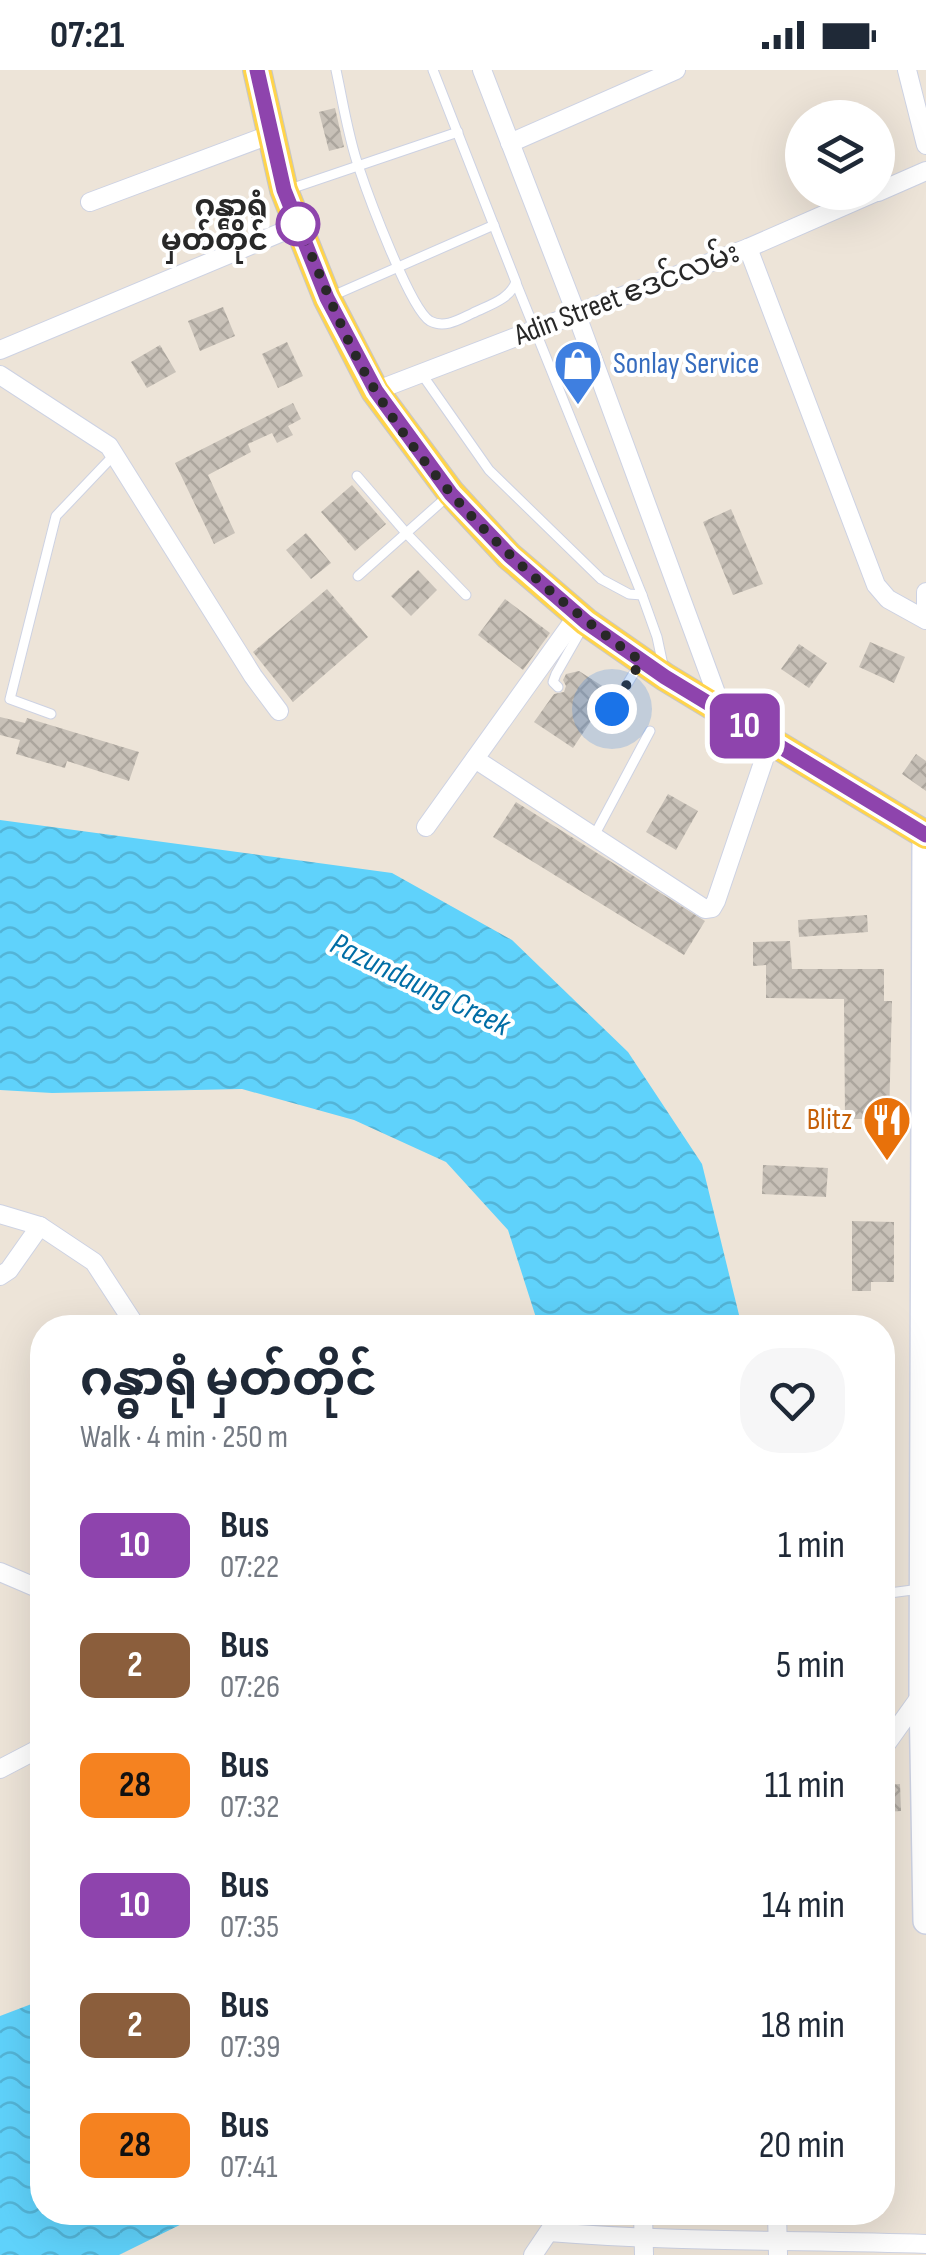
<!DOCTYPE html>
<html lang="en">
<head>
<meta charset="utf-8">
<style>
  :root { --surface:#fff; --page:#f6f6f7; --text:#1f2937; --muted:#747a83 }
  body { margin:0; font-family:"Sofia Sans Condensed","Noto Sans Myanmar",sans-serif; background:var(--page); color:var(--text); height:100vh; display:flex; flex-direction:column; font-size:38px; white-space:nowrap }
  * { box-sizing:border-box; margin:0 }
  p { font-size:32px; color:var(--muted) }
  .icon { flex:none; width:55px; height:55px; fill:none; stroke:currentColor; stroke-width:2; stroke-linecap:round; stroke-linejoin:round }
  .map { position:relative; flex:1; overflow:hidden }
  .sheet { position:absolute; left:30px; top:1245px; width:865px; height:910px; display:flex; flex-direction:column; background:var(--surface); border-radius:40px; box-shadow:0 10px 40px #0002 }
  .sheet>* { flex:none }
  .badge { padding:0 20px; border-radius:15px; font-size:35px; line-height:65px }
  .buttons { position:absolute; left:785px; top:30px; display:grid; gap:20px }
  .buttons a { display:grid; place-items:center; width:110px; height:110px; border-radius:50%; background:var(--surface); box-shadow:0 10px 40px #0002; font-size:50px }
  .you { position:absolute; width:50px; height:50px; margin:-25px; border:8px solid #fff; border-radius:50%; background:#1a73e8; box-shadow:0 0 0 15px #1a73e833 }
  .map>.badge { position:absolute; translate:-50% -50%; box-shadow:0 0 0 5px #fff }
  .round { display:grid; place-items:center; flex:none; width:105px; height:105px; border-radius:40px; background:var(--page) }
  .overview { display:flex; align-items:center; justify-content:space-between; height:170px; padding:0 50px }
  h1 { font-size:48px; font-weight:700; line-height:75px }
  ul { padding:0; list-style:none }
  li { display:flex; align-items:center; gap:30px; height:120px; padding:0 50px }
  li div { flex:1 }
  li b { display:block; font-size:38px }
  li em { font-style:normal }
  li .badge { min-width:110px; font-weight:700; text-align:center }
  .status { display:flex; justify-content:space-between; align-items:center; height:70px; padding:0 50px; background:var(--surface); direction:ltr }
  .status svg { height:28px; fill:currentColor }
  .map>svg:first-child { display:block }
  .water { fill:url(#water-waves) }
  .building { fill:url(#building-cross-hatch) }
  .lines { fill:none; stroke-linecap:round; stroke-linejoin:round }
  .lane-casing { stroke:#cdd2e3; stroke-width:11 }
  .street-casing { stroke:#cdd2e3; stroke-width:20 }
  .secondary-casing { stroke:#cdd2e3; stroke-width:28 }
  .primary-casing { stroke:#c7c7c7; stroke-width:30 }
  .lane { stroke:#fff; stroke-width:9 }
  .street { stroke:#fff; stroke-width:18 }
  .secondary { stroke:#fff; stroke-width:25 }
  .primary { stroke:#ffd44b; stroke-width:28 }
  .line-casing { stroke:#fff; stroke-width:22 }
  .line { stroke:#8e44ad; stroke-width:15 }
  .walk { stroke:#282828; stroke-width:10; stroke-dasharray:0 18 }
  .stop-dot { fill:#fff; stroke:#8e44ad; stroke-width:5 }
  .labels { text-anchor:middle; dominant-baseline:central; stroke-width:8; stroke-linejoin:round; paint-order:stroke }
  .stop-label { font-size:30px; font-weight:bold; fill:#282828; stroke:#fff; text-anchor:end }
  .street-label { font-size:30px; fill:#282828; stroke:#fff }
  .shop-label { font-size:30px; fill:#366cbe; stroke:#fff; text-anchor:start }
  .food-label { font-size:30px; fill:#c56008; stroke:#fff; text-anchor:end }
  .water-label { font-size:32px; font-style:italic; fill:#006da5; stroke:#fff }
</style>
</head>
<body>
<div class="status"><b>07:21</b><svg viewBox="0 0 49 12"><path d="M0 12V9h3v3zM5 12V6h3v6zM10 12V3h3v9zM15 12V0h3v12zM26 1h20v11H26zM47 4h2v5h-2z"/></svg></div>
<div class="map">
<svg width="926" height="2185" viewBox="0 0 926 2185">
  <defs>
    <pattern id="water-waves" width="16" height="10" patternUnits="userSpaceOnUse" patternTransform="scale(2.5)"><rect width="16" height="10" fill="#5fd2fb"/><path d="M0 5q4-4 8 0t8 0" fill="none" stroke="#53b4d7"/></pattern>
    <pattern id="building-cross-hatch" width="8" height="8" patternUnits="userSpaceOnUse" patternTransform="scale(2.5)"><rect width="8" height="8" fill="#c8c1b8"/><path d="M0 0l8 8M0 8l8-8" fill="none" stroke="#aca69e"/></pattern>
  </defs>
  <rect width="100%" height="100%" fill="#ede4d8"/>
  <g class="water">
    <path d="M0,750L392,803L512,870L628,982L702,1094L742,1257H539L508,1160L446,1092L354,1050L242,1019L52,1023L0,1020Z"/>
    <path d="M42,1930V2142L204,2143L119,2185H0V1946Z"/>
  </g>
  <g class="building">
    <path d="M335,38L344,77L329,81L319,42Z"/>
    <path d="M223,237L235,266L200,281L188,251Z"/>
    <path d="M287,272L303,306L278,318L262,284Z"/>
    <path d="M160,275L176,302L147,318L131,292Z"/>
    <path d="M293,333L301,349L288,356L293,365L277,373L272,363L248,374L251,382L208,405L235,463L214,474L175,393Z"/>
    <path d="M352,415L386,454L355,481L321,442Z"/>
    <path d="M731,439L763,514L733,525L703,452Z"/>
    <path d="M306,463L331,493L311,509L286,480Z"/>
    <path d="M418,500L437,520L411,546L391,526Z"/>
    <path d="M327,519L368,567L293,632L253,582Z"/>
    <path d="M505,529L550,563L523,600L478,565Z"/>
    <path d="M870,572L905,587L894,613L859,597Z"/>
    <path d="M799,574L827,593L809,618L781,599Z"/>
    <path d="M579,601L610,621L600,636L588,640L591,651L573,678L534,652L554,624L564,622L566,616L563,610L566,604Z"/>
    <path d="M0,647L25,653L27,648L139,682L129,711L67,691L65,698L16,684L20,670L0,665Z"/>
    <path d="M916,684L926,691V721L902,704Z"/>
    <path d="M668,724L698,741L676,780L646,762Z"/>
    <path d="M516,732L705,851L684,885L493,767Z"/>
    <path d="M867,845L868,862L799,867L798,850Z"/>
    <path d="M790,871L792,899H884V931H892L889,1049H845L844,929L766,928V895L753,896V872Z"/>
    <path d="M763,1095L828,1098L826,1127L762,1124Z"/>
    <path d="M852,1151L894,1152V1212H871V1221H852Z"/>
    <path d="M900,1714L901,1741L882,1742V1715Z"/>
  </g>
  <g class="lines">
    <g class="lane-casing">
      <g id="lane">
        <path d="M336,0C343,32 348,67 359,98C368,125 410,239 430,251C445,259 460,249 473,243C489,235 509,230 516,212L433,0"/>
        <path d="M290,119L458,62"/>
        <path d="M516,213L642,525L657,567L664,600"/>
        <path d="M330,227L494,155"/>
        <path d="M421,303L489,400L601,509L629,524L642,525"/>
        <path d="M357,406L407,464L466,525"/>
        <path d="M358,506L449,425"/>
        <path d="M558,617L553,612L556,604L584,555"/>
        <path d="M51,644L10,629L56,446L115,384"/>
        <path d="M595,644L605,645L612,639L640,593"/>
        <path d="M594,766L650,661"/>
        <path d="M882,1524L920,1519"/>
      </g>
    </g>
    <g class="street-casing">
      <g id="street">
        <path d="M482,0L576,243L723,642"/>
        <path d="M907,0L926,75"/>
        <path d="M510,73L676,0"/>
        <path d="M878,122L926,101"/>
        <path d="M90,132L272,64"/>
        <path d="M748,178L876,515L888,529L926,550"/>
        <path d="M0,280L299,155"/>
        <path d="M0,305L109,376L253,606L279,641"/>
        <path d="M375,321L748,178L876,122"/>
        <path d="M926,550V522"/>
        <path d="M475,689L705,839L712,838L716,831L770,672"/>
        <path d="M426,757L577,546"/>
        <path d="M0,1144L40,1156L94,1192L137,1258"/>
        <path d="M0,1206L9,1200L40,1156"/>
        <path d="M0,1502L42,1520"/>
        <path d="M882,1680L922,1624"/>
        <path d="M0,1699L42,1677"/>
        <path d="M643,2142L644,2185"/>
        <path d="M777,2142L778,2185"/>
        <path d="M549,2162C674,2172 800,2170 926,2174"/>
        <path d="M533,2185L562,2142"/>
      </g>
    </g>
    <g class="secondary-casing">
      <path id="secondary" d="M925,765L922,1623L926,1851"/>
    </g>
    <g class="primary-casing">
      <path id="primary" d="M257,0L284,120L327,228L375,321L451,423L509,486L586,552L665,607L926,765"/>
    </g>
    <use href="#lane" class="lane"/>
    <use href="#street" class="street"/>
    <use href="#secondary" class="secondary"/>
    <use href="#primary" class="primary"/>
  </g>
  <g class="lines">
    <g class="line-casing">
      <path id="line" d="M257,0L284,120L327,228L376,321L451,424L510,486L586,552L665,607L926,765"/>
    </g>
    <use href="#line" class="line"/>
    <path class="walk" d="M298,154C323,210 343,268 375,320C442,430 537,518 641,591L612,639"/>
  </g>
  <defs>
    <g id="shop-pin" transform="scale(2.5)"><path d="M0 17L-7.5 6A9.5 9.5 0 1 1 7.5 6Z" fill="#3f7fe0" stroke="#fff"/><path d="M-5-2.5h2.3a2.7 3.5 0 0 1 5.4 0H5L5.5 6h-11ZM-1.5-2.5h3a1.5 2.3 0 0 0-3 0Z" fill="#fff"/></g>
    <g id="restaurant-pin" transform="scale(2.5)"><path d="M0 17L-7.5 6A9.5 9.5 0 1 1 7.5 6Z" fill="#e8710a" stroke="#fff"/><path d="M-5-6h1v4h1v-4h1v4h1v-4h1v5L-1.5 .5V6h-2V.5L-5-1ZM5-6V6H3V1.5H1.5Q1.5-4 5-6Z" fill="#fff"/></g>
  </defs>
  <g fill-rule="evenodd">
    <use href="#shop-pin" x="578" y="294"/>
    <use href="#restaurant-pin" x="887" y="1050"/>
  </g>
  <circle class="stop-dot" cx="298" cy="154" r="20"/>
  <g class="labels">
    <g class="stop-label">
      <text x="268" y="137">ဂန္ဓာရုံ<tspan x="268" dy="34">မှတ်တိုင်</tspan></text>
    </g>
    <g class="street-label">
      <text transform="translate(627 224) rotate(-21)">Adin Street ဧဒင်လမ်း</text>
    </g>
    <g class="shop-label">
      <text x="613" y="294">Sonlay Service</text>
    </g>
    <g class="food-label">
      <text x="852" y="1050">Blitz</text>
    </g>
    <g class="water-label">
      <text transform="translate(420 915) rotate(26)">Pazundaung Creek</text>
    </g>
  </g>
</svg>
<div class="buttons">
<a><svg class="icon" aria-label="layers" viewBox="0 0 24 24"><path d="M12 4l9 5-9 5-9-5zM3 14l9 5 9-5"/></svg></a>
</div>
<div class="you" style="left:612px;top:639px"></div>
<b class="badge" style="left:745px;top:656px;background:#8e44ad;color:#fff">10</b>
<section class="sheet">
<div class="overview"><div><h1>ဂန္ဓာရုံ မှတ်တိုင်</h1><p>Walk · 4 min · 250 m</p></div><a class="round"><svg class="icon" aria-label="heart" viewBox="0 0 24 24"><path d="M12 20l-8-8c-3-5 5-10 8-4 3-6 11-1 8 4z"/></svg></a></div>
<ul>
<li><span class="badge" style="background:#8e44ad;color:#fff">10</span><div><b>Bus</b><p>07:22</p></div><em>1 min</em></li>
<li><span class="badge" style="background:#8b5e3c;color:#fff">2</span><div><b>Bus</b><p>07:26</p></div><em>5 min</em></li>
<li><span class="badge" style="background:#f58220;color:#111">28</span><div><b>Bus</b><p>07:32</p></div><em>11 min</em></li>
<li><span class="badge" style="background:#8e44ad;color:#fff">10</span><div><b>Bus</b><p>07:35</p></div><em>14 min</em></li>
<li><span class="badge" style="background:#8b5e3c;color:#fff">2</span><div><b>Bus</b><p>07:39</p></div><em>18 min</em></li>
<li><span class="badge" style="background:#f58220;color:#111">28</span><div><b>Bus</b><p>07:41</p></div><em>20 min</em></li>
</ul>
</section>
</div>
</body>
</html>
